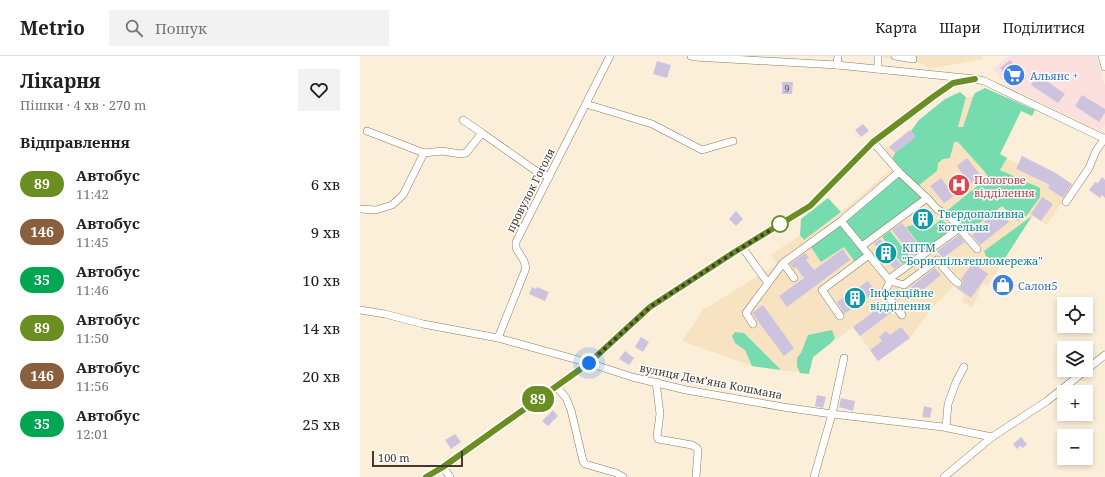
<!DOCTYPE html>
<html lang="uk">
<head>
<meta charset="utf-8">
<style>
  :root { --surface:#fff; --page:#f2f2f2; --text:#202124; --muted:#757577; --line:#e0e0e0 }
  body { margin:0; font-family:"Noto Serif",serif; background:var(--page); color:var(--text); height:100vh; display:flex; flex-direction:column; font-size:15px; white-space:nowrap }
  * { box-sizing:border-box; margin:0 }
  p { font-size:13px; color:var(--muted) }
  .icon { flex:none; width:22px; height:22px; fill:none; stroke:currentColor; stroke-width:2; stroke-linecap:round; stroke-linejoin:round }
  .map { position:relative; flex:1; overflow:hidden }
  .side { display:flex; flex-direction:column; background:var(--surface); width:360px }
  .side>* { flex:none }
  .badge { padding:0 8px; border-radius:13px; font-size:14px; line-height:26px }
  .controls { position:absolute; left:697px; top:241px; display:grid; gap:8px }
  .controls a { display:grid; place-items:center; width:36px; height:36px; border-radius:0px; background:var(--surface); box-shadow:0 2px 6px #0003; font-size:20px }
  .scale { position:absolute; left:12px; bottom:10px; width:91px; box-sizing:border-box; padding-left:4px; border:2px solid #403a2f; border-top:0; font-size:11px; line-height:14px; white-space:nowrap; color:#403a2f; -webkit-text-stroke:3px #fefefe; paint-order:stroke }
  .you { position:absolute; width:20px; height:20px; margin:-10px; border:3px solid #fff; border-radius:50%; background:#1a73e8; box-shadow:0 0 0 6px #1a73e833 }
  .map>.badge { position:absolute; translate:-50% -50%; box-shadow:0 0 0 2px #fff }
  h2 { padding:0 20px; font-size:15px; line-height:36px }
  .round { display:grid; place-items:center; flex:none; width:42px; height:42px; border-radius:0px; background:var(--page) }
  .headline { display:flex; align-items:center; justify-content:space-between; height:68px; padding:0 20px }
  h1 { font-size:19px; font-weight:700; line-height:30px }
  ul { padding:0; list-style:none }
  li { display:flex; align-items:center; gap:12px; height:48px; padding:0 20px }
  li div { flex:1 }
  li b { display:block; font-size:15px }
  li em { font-style:normal }
  li .badge { min-width:44px; font-weight:700; text-align:center }
  header { display:flex; align-items:center; gap:24px; box-sizing:border-box; height:56px; padding:0 20px; background:var(--surface); border-bottom:1px solid var(--line) }
  header strong { font-size:19px }
  nav { display:flex; gap:22px; margin-inline-start:auto; font-size:14px }
  .search { width:280px; height:36px; background:var(--page); display:flex; align-items:center; gap:10px; box-sizing:border-box; padding:0 14px; border-radius:0px; color:var(--muted); font-size:15px }
  main { display:flex; flex:1; min-height:0 }
  .map>svg:first-child { display:block }
  .commercial { fill:#fbe0de }
  .built { fill:#f7e3c1 }
  .green { fill:#76dbaf }
  .building { fill:#cec3df }
  .lines { fill:none; stroke-linecap:round; stroke-linejoin:round }
  .minor-casing { stroke:#8a7b63; stroke-width:8 }
  .minor { stroke:#fff; stroke-width:7 }
  .line-casing { stroke:#fff; stroke-width:9 }
  .line { stroke:#6b8e23; stroke-width:6 }
  .walk { stroke:#403a2f; stroke-width:4; stroke-dasharray:0 7.2 }
  .stop-dot { fill:#fff; stroke:#6b8e23; stroke-width:2 }
  .labels { text-anchor:middle; dominant-baseline:central; stroke-width:3; stroke-linejoin:round; paint-order:stroke }
  .number-label { font-size:9px; fill:#645c5b }
  .shop-label { font-size:11px; fill:#366cbe; stroke:#fefefe; text-anchor:start }
  .health-label { font-size:11px; fill:#be3a42; stroke:#fefefe; text-anchor:start }
  .street-label { font-size:11px; fill:#403a2f; stroke:#fefefe }
  .culture-label { font-size:11px; fill:#0d838f; stroke:#fefefe; text-anchor:start }
</style>
</head>
<body>
<header>
<strong>Metrio</strong>
<div class="search"><svg class="icon" aria-label="search" viewBox="0 0 24 24"><circle cx="10" cy="10" r="6"/><path d="M15 15l6 6"/></svg>Пошук</div>
<nav><a>Карта</a><a>Шари</a><a>Поділитися</a></nav>
</header>
<main>
<section class="side">
<div class="headline"><div><h1>Лікарня</h1><p>Пішки · 4 хв · 270 m</p></div><a class="round"><svg class="icon" aria-label="heart" viewBox="0 0 24 24"><path d="M12 20l-8-8c-3-5 5-10 8-4 3-6 11-1 8 4z"/></svg></a></div>
<h2>Відправлення</h2>
<ul>
<li><span class="badge" style="background:#6b8e23;color:#fff">89</span><div><b>Автобус</b><p>11:42</p></div><em>6 хв</em></li>
<li><span class="badge" style="background:#8b5e3c;color:#fff">146</span><div><b>Автобус</b><p>11:45</p></div><em>9 хв</em></li>
<li><span class="badge" style="background:#00a651;color:#fff">35</span><div><b>Автобус</b><p>11:46</p></div><em>10 хв</em></li>
<li><span class="badge" style="background:#6b8e23;color:#fff">89</span><div><b>Автобус</b><p>11:50</p></div><em>14 хв</em></li>
<li><span class="badge" style="background:#8b5e3c;color:#fff">146</span><div><b>Автобус</b><p>11:56</p></div><em>20 хв</em></li>
<li><span class="badge" style="background:#00a651;color:#fff">35</span><div><b>Автобус</b><p>12:01</p></div><em>25 хв</em></li>
</ul>
</section>
<div class="map">
<svg width="745" height="421" viewBox="0 0 745 421">
  <rect width="100%" height="100%" fill="#fcefda"/>
  <path class="commercial" d="M649,0H737L745,30V69L740,75L648,31L633,13Z"/>
  <g class="built">
    <path d="M520,0H622L623,3L569,13L563,8L520,1Z"/>
    <path d="M606,41H632L661,55L640,98L658,108L656,113L687,128L694,116L713,129L687,169L672,160L628,229H622L613,251L601,246L604,240L594,230L572,252L550,282L518,305L493,271L453,301L449,318L392,310L322,285L343,254L417,208L411,199L440,179L443,183L477,160L531,113L518,98L528,90L530,91L550,74L556,80Z"/>
  </g>
  <g class="green">
    <path d="M625,32L675,54L672,60L661,55L640,98L647,102L640,114L680,132V141L667,159L658,165L642,150L609,175L594,159L588,154L628,121L625,116L598,86H594L590,102L583,103L578,107L577,115L558,130L532,103L535,97L555,81L551,75L559,64L585,43L600,36L606,41L598,71H603L613,41L615,37Z"/>
    <path d="M539,119L561,141L560,144L503,187L485,165Z"/>
    <path d="M468,142L481,156L444,184L440,179L441,163Z"/>
    <path d="M672,160L640,210L626,200L624,195Z"/>
    <path d="M581,163L587,168L586,178L563,193L546,171L556,168L564,172H571Z"/>
    <path d="M481,169L505,199L495,206L484,191L461,206L451,191Z"/>
    <path d="M530,175L551,202L542,208L522,181Z"/>
    <path d="M472,274L475,282L471,287L453,301L449,318L440,317L437,310V302L441,297L448,279Z"/>
    <path d="M375,276L384,277L421,314L392,310L385,294L375,287L372,280Z"/>
  </g>
  <g class="building">
    <path d="M650,4L666,22L657,30L640,12Z"/>
    <path d="M297,5L311,9L307,22L293,18Z"/>
    <path d="M678,19L705,38L698,47L671,29Z"/>
    <path d="M422,26H433L432,38H422Z"/>
    <path d="M722,39L745,53V57L739,66L715,50Z"/>
    <path d="M503,68L509,75L501,81L495,74Z"/>
    <path d="M550,74L556,81L535,97L529,91Z"/>
    <path d="M662,100L694,116L712,128L703,142L688,132L690,129L656,113Z"/>
    <path d="M607,102L621,120L584,147L570,130L581,122L587,130L603,118L597,110Z"/>
    <path d="M742,121L745,124V142L742,139L740,142L729,134L735,126L738,127Z"/>
    <path d="M682,141L693,148L681,165L671,158Z"/>
    <path d="M376,155L383,163L376,170L369,163Z"/>
    <path d="M564,155L571,165L563,171L556,161Z"/>
    <path d="M642,156L649,166L620,189L612,179L626,169L624,166L631,161L633,163Z"/>
    <path d="M542,167L562,193L552,200L532,174Z"/>
    <path d="M599,179L605,186L583,202L577,195Z"/>
    <path d="M520,183L541,209L534,213L514,188Z"/>
    <path d="M483,193L490,204L427,251L419,240L444,222L436,211L434,213L430,208L445,197L449,202L446,204L454,214Z"/>
    <path d="M613,207L628,218L611,242L596,231L599,232L602,230L603,226L601,223Z"/>
    <path d="M575,212L581,219L554,241L548,233Z"/>
    <path d="M508,225L516,236L484,258L477,246Z"/>
    <path d="M172,231L176,233L177,231L189,236L185,245L169,238Z"/>
    <path d="M524,248L531,257L500,280L493,271Z"/>
    <path d="M403,249L434,292L424,300L392,257Z"/>
    <path d="M541,271L550,282L518,305L510,294L522,285L519,281L526,275L530,279Z"/>
    <path d="M281,281L289,286L283,296L275,291Z"/>
    <path d="M265,295L274,302L269,309L259,303Z"/>
    <path d="M457,339L466,341L463,352L455,350Z"/>
    <path d="M481,342L495,345L493,355L479,351Z"/>
    <path d="M564,350L572,352L570,362L562,361Z"/>
    <path d="M193,354L198,360L188,370L182,365Z"/>
    <path d="M95,378L101,386L91,393L85,384Z"/>
    <path d="M661,381L667,388L663,392L660,390L657,393L653,388Z"/>
  </g>
  <g class="lines">
    <g class="minor-casing">
      <g id="minor">
        <path d="M331,0L335,1L477,9L615,23L624,25L745,83"/>
        <path d="M535,0L553,3"/>
        <path d="M742,0L745,11"/>
        <path d="M477,9L478,0"/>
        <path d="M518,13V0"/>
        <path d="M226,48L292,68L342,94L373,85"/>
        <path d="M103,64L122,77"/>
        <path d="M7,75L64,97"/>
        <path d="M513,86L539,116L567,142L577,153L588,159L617,193"/>
        <path d="M706,146L729,112L736,95L745,82"/>
        <path d="M0,153L16,154L32,149L43,139L64,97L82,95L101,98L106,97L122,77L176,115L189,121"/>
        <path d="M481,165L530,225L525,236L542,259"/>
        <path d="M502,190L567,142"/>
        <path d="M382,191L408,227"/>
        <path d="M434,222L423,207L481,165L539,116"/>
        <path d="M529,223L600,172"/>
        <path d="M530,225L544,229L577,204L593,223L598,227"/>
        <path d="M0,254L25,258L63,268L138,282L229,307L272,321L326,334L423,351L472,358L583,371L632,381"/>
        <path d="M480,260L462,234L509,199"/>
        <path d="M393,268L386,257L423,207"/>
        <path d="M138,282L166,212L164,205L156,192V186L250,0"/>
        <path d="M726,314L745,299"/>
        <path d="M296,326L300,358L297,380L298,383L332,389L337,392L338,395L336,421"/>
        <path d="M196,330L206,342L211,354L223,405L225,408L256,417L263,421"/>
        <path d="M586,371L588,348L596,326L604,311"/>
        <path d="M83,411L90,421"/>
        <path d="M66,421L83,411L229,307L290,251L373,197L450,150L513,86L573,41L593,27L615,23"/>
        <path d="M454,421L472,358L484,302"/>
        <path d="M584,421L632,381L687,345L726,314"/>
      </g>
    </g>
    <use href="#minor" class="minor"/>
  </g>
  <g class="lines">
    <g class="line-casing">
      <path id="line" d="M66,421L83,411L229,307L290,251L373,197L450,150L513,86L573,41L593,27L615,23"/>
    </g>
    <use href="#line" class="line"/>
    <path class="walk" d="M229,307L290,251L373,197L422,167L420,168"/>
  </g>
  <defs>
    <g id="supermarket-disc" transform="scale(1.15)"><circle r="9.5" fill="#3f7fe0" stroke="#fefefe"/><path d="M-6-5.5h2.5l.6 2H6L4.5 2H-2.5L-4.4-4H-6ZM-1.5 3.2a1.3 1.3 0 1 0 .1 0ZM3 3.2a1.3 1.3 0 1 0 .1 0Z" fill="#fff"/></g>
    <g id="hospital-disc" transform="scale(1.15)"><circle r="9.5" fill="#e0444e" stroke="#fefefe"/><path d="M-5-5h3v3.5h4V-5h3V5h-3V1.5h-4V5h-3Z" fill="#fff"/></g>
    <g id="building-disc" transform="scale(1.15)"><circle r="9.5" fill="#0f9aa8" stroke="#fefefe"/><path d="M-4-6H4V6H1V3H-1V6H-4ZM-2.5-4.3h1.7v1.8h-1.7ZM.8-4.3h1.7v1.8H.8ZM-2.5-1h1.7V.8h-1.7ZM.8-1h1.7V.8H.8Z" fill="#fff"/></g>
    <g id="shop-disc" transform="scale(1.15)"><circle r="9.5" fill="#3f7fe0" stroke="#fefefe"/><path d="M-5-2.5h2.3a2.7 3.5 0 0 1 5.4 0H5L5.5 6h-11ZM-1.5-2.5h3a1.5 2.3 0 0 0-3 0Z" fill="#fff"/></g>
  </defs>
  <g fill-rule="evenodd">
    <use href="#supermarket-disc" x="654" y="19"/>
    <use href="#hospital-disc" x="599" y="129"/>
    <use href="#building-disc" x="563" y="163"/>
    <use href="#building-disc" x="526" y="197"/>
    <use href="#shop-disc" x="643" y="229"/>
    <use href="#building-disc" x="495" y="242"/>
  </g>
  <circle class="stop-dot" cx="420" cy="168" r="8"/>
  <g class="labels">
    <g class="number-label">
      <text x="427" y="32">9</text>
    </g>
    <g class="shop-label">
      <text x="670" y="19">Альянс +</text>
      <text x="658" y="229">Салон5</text>
    </g>
    <g class="health-label">
      <text x="614" y="123">Пологове<tspan x="614" dy="13">відділення</tspan></text>
    </g>
    <g class="street-label">
      <text transform="translate(170 134) rotate(-63)">провулок Гоголя</text>
      <text transform="translate(351 325) rotate(11)">вулиця Демʼяна Кошмана</text>
    </g>
    <g class="culture-label">
      <text x="578" y="157">Твердопаливна<tspan x="578" dy="13">котельня</tspan></text>
      <text x="542" y="191">КПТМ<tspan x="542" dy="13">"Бориспільтепломережа"</tspan></text>
      <text x="510" y="236">Інфекційне<tspan x="510" dy="13">відділення</tspan></text>
    </g>
  </g>
</svg>
<div class="controls">
<a><svg class="icon" aria-label="locate" viewBox="0 0 24 24"><circle cx="12" cy="12" r="6"/><path d="M12 2v4M12 18v4M2 12h4M18 12h4"/></svg></a>
<a><svg class="icon" aria-label="layers" viewBox="0 0 24 24"><path d="M12 4l9 5-9 5-9-5zM3 14l9 5 9-5"/></svg></a>
<a>+</a>
<a>−</a>
</div>
<div class="scale">100 m</div>
<div class="you" style="left:229px;top:307px"></div>
<b class="badge" style="left:178px;top:343px;background:#6b8e23;color:#fff">89</b>
</div>
</main>
</body>
</html>
